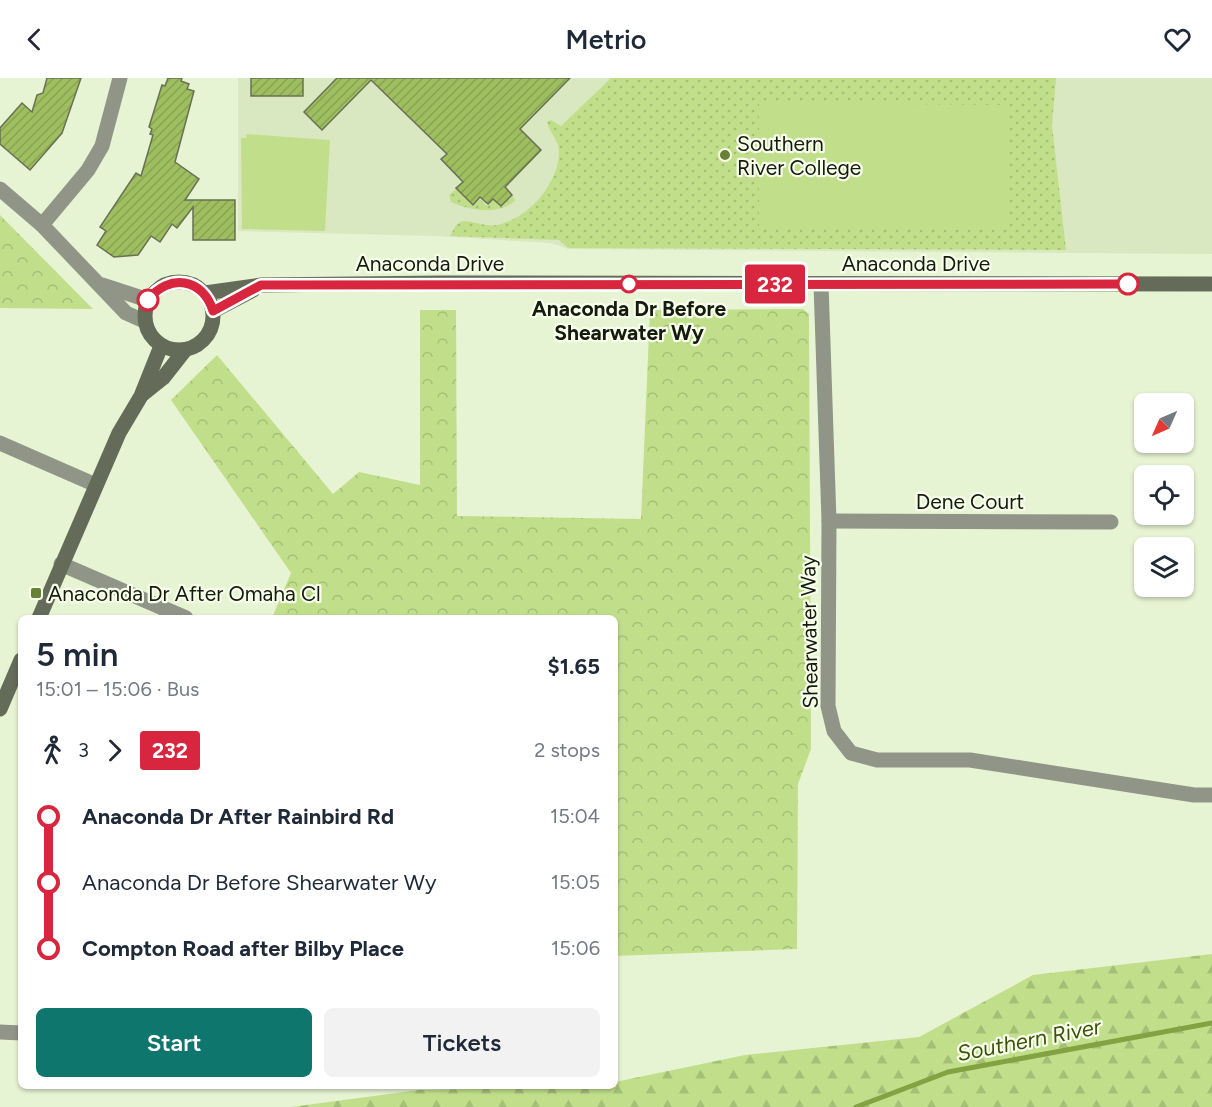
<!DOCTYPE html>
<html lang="en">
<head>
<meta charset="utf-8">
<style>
  :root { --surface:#fff; --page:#f2f2f3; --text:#1f2937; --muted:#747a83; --accent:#0f766e }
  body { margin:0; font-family:Figtree,sans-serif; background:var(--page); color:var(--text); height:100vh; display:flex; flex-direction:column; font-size:22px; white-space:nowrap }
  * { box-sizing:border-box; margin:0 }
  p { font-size:20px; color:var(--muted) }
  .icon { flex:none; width:33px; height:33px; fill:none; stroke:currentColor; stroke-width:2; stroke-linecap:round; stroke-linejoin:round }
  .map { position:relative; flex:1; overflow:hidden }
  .panel { position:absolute; left:18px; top:537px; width:600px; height:474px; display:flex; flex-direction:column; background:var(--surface); border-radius:9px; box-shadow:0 2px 4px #0004 }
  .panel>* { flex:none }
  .badge { padding:0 12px; border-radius:4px; font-size:21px; line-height:39px }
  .needle { width:39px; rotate:225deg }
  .controls { position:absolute; left:1134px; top:315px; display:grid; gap:12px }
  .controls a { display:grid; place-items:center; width:60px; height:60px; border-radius:9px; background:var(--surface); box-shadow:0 2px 4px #0004; font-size:30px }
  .map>.badge { position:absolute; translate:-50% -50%; box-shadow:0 0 0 3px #fff }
  .legs { display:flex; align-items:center; gap:9px; height:66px; padding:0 18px; font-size:20px }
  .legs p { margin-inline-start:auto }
  .head { display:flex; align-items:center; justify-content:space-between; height:102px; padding:0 18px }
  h1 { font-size:33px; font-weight:600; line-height:45px }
  .primary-button { display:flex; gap:12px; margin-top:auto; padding:12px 18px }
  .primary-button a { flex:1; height:69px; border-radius:9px; background:var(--accent); color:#fff; font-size:24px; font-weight:600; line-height:69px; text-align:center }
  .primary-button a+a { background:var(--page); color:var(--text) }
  ul { padding:0 18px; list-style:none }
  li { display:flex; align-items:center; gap:21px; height:66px; font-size:22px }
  li i { display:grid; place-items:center; width:9px; height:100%; margin:0 8px; background:currentColor }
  li i::after { content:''; width:15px; height:15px; margin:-8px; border:4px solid; border-radius:50%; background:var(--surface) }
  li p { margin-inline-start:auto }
  li:first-child i { background:linear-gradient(#0000 50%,currentColor 0) }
  li:last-child i { background:linear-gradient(currentColor 50%,#0000 0) }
  header { display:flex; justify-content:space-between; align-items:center; height:78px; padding:0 18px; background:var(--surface); font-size:27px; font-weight:600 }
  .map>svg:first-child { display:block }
  .built { fill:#d9e8c0 }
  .grass { fill:url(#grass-dots) }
  .forest { fill:url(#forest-firs) }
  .park { fill:url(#park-crowns) }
  .garden { fill:#c1df8b }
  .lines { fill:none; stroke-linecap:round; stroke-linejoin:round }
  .stream { stroke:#83a242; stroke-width:5 }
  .building { fill:url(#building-hatch); stroke:#677155; stroke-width:1.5 }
  .street { stroke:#909588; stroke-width:15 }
  .secondary { stroke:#646c59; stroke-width:15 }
  .line-1-casing { stroke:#fff; stroke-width:14 }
  .line-1 { stroke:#d7263d; stroke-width:9 }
  .poi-dot { fill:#698134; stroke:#f7ffeb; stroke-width:2 }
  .stop-1-dot { fill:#fff; stroke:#d7263d; stroke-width:3 }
  .labels { text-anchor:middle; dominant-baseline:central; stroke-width:4.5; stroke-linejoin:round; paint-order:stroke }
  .poi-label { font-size:21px; fill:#161a0f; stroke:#f7ffeb; text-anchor:start }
  .street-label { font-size:21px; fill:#161a0f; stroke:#f7ffeb }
  .stop-label { font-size:21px; font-weight:bold; fill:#161a0f; stroke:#f7ffeb }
  .water-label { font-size:22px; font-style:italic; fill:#3f520c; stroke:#f7ffeb }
</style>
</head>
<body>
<header><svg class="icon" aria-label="back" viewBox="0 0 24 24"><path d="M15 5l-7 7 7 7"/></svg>Metrio<svg class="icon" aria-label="heart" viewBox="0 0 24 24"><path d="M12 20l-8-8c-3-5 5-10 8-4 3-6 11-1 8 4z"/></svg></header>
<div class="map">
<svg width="1212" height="1029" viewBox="0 0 1212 1029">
  <defs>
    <pattern id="grass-dots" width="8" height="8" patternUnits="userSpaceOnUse" patternTransform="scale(1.5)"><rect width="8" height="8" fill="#c1df8b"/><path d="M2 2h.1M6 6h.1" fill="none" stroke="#a5bf77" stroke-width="1.8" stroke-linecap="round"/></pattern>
    <pattern id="forest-firs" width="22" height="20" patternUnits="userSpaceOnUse" patternTransform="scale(1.5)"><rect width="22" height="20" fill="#c1df8b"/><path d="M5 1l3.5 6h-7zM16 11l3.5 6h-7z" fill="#a5bf77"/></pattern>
    <pattern id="park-crowns" width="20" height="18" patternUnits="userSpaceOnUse" patternTransform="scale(1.5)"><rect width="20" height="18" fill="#c1df8b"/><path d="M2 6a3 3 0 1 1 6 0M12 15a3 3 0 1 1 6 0" fill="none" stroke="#a5bf77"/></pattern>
    <pattern id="building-hatch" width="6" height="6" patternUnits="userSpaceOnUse" patternTransform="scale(1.5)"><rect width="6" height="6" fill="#9fbe5f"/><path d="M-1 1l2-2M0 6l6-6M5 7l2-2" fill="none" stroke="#88a351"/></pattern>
  </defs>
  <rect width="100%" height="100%" fill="#e7f4d3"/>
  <path class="built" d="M238,0H1212V176L568,171L551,165L435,158L238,153Z"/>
  <g class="grass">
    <path d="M611,0H1056L1052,47L1066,172L568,170L559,162L450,158L456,147L462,143C472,142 484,149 497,147C528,141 559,106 559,73C559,62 549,54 547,44L551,42L561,48Z"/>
    <path d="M456,111L473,128L480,121L487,128L493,122L501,129L513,118L515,123C498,137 470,133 451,124L449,117Z"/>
  </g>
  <path class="forest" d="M1212,876V1029H291L419,1012L615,1008V1004L745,977L919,959L1033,897Z"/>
  <g class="park">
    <path d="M0,137L93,231L0,230Z"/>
    <path d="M803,231L809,236L811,671L798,706L797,871L615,878V540H272L291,495L171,322L217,277L333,416L359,394L420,407V232H456L457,438L641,441L650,232Z"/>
  </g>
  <g class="garden">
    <path d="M759,25L1009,27L1008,152L759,150Z"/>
    <path d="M247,56L330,62L325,153L242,151L241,60H246Z"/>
  </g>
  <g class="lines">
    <path class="stream" d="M856,1029L948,994L1212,945"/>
  </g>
  <g class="building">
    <path d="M47,0H81L62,55L30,92L0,66V50L22,25L32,34L37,17L43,15Z"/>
    <path d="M168,0H182L181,3L189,6L187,11L194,13L175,84L199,101L185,122H235V162H193V129L177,150L172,146L160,164L151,158L138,177L114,179L97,167L106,153L100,149L136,95L141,98L153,57L150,56L152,51L149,49L162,7L165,8Z"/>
    <rect x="251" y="0" width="52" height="18"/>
    <path d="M337,0H570L520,51L541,72L505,109L512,117L501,128L493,121L488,126L480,119L473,127L456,110L463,104L441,81L447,76L371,2L322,52L304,34Z"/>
  </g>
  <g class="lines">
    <g class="street">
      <path d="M0,111L42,147L126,235L144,243"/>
      <path d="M42,147L88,92L102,68L120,0"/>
      <path d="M821,206L829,443L828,628L834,653L851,675L877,682H970L1194,717H1212"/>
      <path d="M102,207L148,222"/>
      <path d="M0,365L96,407"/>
      <path d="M829,443L1111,444"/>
      <path d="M61,486L186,540"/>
      <path d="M0,954L21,955"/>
    </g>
    <g class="secondary">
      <circle cx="179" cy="238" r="34"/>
      <path d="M205,215L261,207L443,205L1212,206"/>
      <path d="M213,233L253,212"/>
      <path d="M143,316L163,300L185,272"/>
      <path d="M39,540L119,355L141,318L161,268"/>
      <path d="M0,631L21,582"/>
    </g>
  </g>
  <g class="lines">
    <g class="line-1-casing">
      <path id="line-1" d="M148,222C169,195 203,200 213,233L261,207L1128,206"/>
    </g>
    <use href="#line-1" class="line-1"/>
  </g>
  <g class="poi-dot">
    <circle cx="725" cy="77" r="6"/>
    <rect x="30" y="509" width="12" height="12" rx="3"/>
  </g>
  <g class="stop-1-dot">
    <circle cx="629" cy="206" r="8"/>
    <circle cx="1128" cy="206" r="10"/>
    <circle cx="148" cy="222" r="10"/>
  </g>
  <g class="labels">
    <g class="poi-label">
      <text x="737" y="65">Southern<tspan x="737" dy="24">River College</tspan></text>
      <text x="48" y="515">Anaconda Dr After Omaha Cl</text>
    </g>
    <g class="street-label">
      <text x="430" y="185">Anaconda Drive</text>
      <text x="916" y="185">Anaconda Drive</text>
      <text x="970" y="423">Dene Court</text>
      <text transform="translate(809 554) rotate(-91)">Shearwater Way</text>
    </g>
    <g class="stop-label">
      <text x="629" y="230">Anaconda Dr Before<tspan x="629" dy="24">Shearwater Wy</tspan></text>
    </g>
    <g class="water-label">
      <text transform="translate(1029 962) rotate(-11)">Southern River</text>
    </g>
  </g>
</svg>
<div class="controls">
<a><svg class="needle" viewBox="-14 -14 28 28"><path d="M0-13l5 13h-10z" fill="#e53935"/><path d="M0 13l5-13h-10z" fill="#747a83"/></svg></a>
<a><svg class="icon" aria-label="locate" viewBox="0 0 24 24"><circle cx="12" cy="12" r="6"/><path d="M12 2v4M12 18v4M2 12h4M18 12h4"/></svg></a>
<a><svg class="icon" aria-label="layers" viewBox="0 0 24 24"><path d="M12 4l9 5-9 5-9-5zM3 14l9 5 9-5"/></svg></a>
</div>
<b class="badge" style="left:775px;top:206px;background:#d7263d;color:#fff">232</b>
<section class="panel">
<div class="head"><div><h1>5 min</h1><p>15:01 – 15:06 · Bus</p></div><b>$1.65</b></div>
<div class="legs"><svg class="icon" aria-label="walk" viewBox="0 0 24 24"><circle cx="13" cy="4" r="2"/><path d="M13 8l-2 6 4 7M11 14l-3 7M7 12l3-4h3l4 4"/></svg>3<svg class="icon" aria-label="forward" viewBox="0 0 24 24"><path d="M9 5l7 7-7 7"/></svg><b class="badge" style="background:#d7263d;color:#fff">232</b><p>2 stops</p></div>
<ul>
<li><i style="color:#d7263d"></i><b>Anaconda Dr After Rainbird Rd</b><p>15:04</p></li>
<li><i style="color:#d7263d"></i><span>Anaconda Dr Before Shearwater Wy</span><p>15:05</p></li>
<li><i style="color:#d7263d"></i><b>Compton Road after Bilby Place</b><p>15:06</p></li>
</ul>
<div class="primary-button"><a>Start</a><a>Tickets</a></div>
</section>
</div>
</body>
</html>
